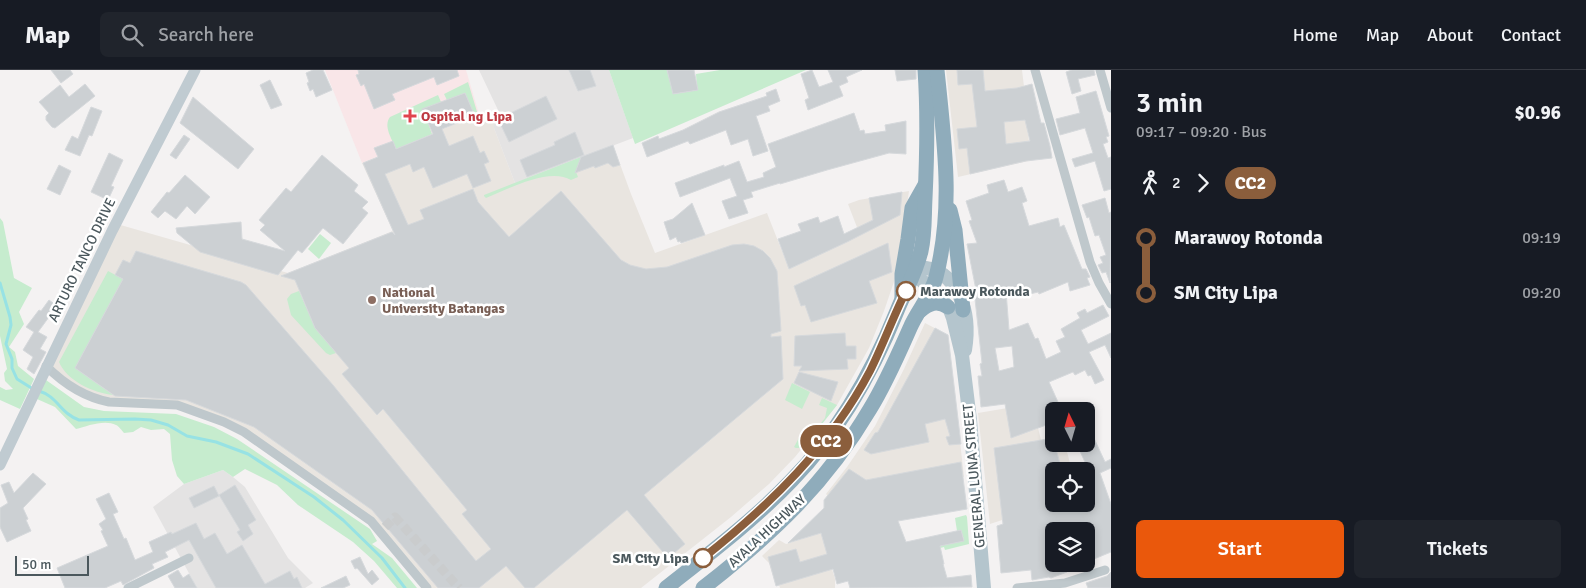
<!DOCTYPE html>
<html lang="en">
<head>
<meta charset="utf-8">
<style>
  :root { --surface:#171b24; --page:#20242c; --text:#f1f3f6; --muted:#9ea1a6; --line:#363941; --accent:#ea580c }
  body { margin:0; font-family:Signika,sans-serif; background:var(--page); color:var(--text); height:100vh; display:flex; flex-direction:column; font-size:19px; white-space:nowrap }
  * { box-sizing:border-box; margin:0 }
  p { font-size:16px; color:var(--muted) }
  .icon { flex:none; width:28px; height:28px; fill:none; stroke:currentColor; stroke-width:2; stroke-linecap:round; stroke-linejoin:round }
  .map { position:relative; flex:1; overflow:hidden }
  .side { display:flex; flex-direction:column; background:var(--surface); width:475px }
  .side>* { flex:none }
  .badge { padding:0 10px; border-radius:16px; font-size:18px; line-height:32px }
  .needle { width:32px; rotate:355deg }
  .tools { position:absolute; left:1045px; top:332px; display:grid; gap:10px }
  .tools a { display:grid; place-items:center; width:50px; height:50px; border-radius:8px; background:var(--surface); box-shadow:0 2px 8px #0003; font-size:25px }
  .scale { position:absolute; left:15px; bottom:12px; width:74px; box-sizing:border-box; padding-left:5px; border:2px solid #4b585d; border-top:0; font-size:14px; line-height:18px; white-space:nowrap; color:#4b585d; -webkit-text-stroke:4px #fff; paint-order:stroke }
  .map>.badge { position:absolute; translate:-50% -50%; box-shadow:0 0 0 2px #fff }
  .legs { display:flex; align-items:center; gap:8px; height:55px; padding:0 25px; font-size:16px }
  .legs p { margin-inline-start:auto }
  .overview { display:flex; align-items:center; justify-content:space-between; height:85px; padding:0 25px }
  h1 { font-size:28px; font-weight:600; line-height:38px }
  .button { display:flex; gap:10px; margin-top:auto; padding:10px 25px }
  .button a { flex:1; height:58px; border-radius:8px; background:var(--accent); color:#fff; font-size:20px; font-weight:600; line-height:58px; text-align:center }
  .button a+a { background:var(--page); color:var(--text) }
  ul { padding:0 25px; list-style:none }
  li { display:flex; align-items:center; gap:18px; height:55px; font-size:19px }
  li i { display:grid; place-items:center; width:8px; height:100%; margin:0 6px; background:currentColor }
  li i::after { content:''; width:12px; height:12px; margin:-6px; border:4px solid; border-radius:50%; background:var(--surface) }
  li p { margin-inline-start:auto }
  li:first-child i { background:linear-gradient(#0000 50%,currentColor 0) }
  li:last-child i { background:linear-gradient(currentColor 50%,#0000 0) }
  header { display:flex; align-items:center; gap:30px; box-sizing:border-box; height:70px; padding:0 25px; background:var(--surface); border-bottom:1px solid var(--line) }
  header strong { font-size:24px }
  nav { display:flex; gap:28px; margin-inline-start:auto; font-size:18px }
  .search { width:350px; height:45px; background:var(--page); display:flex; align-items:center; gap:12px; box-sizing:border-box; padding:0 18px; border-radius:8px; color:var(--muted); font-size:19px }
  main { display:flex; flex:1; min-height:0 }
  .map>svg:first-child { display:block }
  .commercial { fill:#e9e5e0 }
  .education { fill:#e4e3e3 }
  .medical { fill:#f9e6e8 }
  .green { fill:#c6ecce }
  .lines { fill:none; stroke-linecap:round; stroke-linejoin:round }
  .stream { stroke:#97e2e4; stroke-width:3 }
  .building { fill:#ccd0d3; stroke:#d6d9dc; fill-rule:evenodd }
  .street-tunnel { stroke:#cacccd; stroke-width:9; stroke-dasharray:9 4.5; stroke-linecap:butt }
  .street { stroke:#bfc8cc; stroke-width:9 }
  .secondary { stroke:#c0cbd1; stroke-width:11 }
  .primary { stroke:#b4c5cd; stroke-width:14 }
  .highway { stroke:#8facbb; stroke-width:15 }
  .line-1-casing { stroke:#fff; stroke-width:11 }
  .line-1 { stroke:#8b5e3c; stroke-width:8 }
  .health-dot { fill:#e0444e; stroke:#fff; stroke-width:2 }
  .stop-1-dot { fill:#fff; stroke:#8b5e3c; stroke-width:2.5 }
  .education-dot { fill:#8d6e63; stroke:#fff; stroke-width:2 }
  .labels { text-anchor:middle; dominant-baseline:central; stroke-width:5; stroke-linejoin:round; paint-order:stroke }
  .health-label { font-size:14px; font-weight:bold; fill:#be3a42; stroke:#fff; text-anchor:start }
  .street-label { font-size:14px; fill:#4b585d; stroke:#fff }
  .stop-label { font-size:14px; font-weight:bold; fill:#4b585d; stroke:#fff; text-anchor:start }
  .education-label { font-size:14px; font-weight:bold; fill:#785e54; stroke:#fff; text-anchor:start }
</style>
</head>
<body>
<header>
<strong>Map</strong>
<div class="search"><svg class="icon" aria-label="search" viewBox="0 0 24 24"><circle cx="10" cy="10" r="6"/><path d="M15 15l6 6"/></svg>Search here</div>
<nav><a>Home</a><a>Map</a><a>About</a><a>Contact</a></nav>
</header>
<main>
<div class="map">
<svg width="1111" height="518" viewBox="0 0 1111 518">
  <rect width="100%" height="100%" fill="#f4f2f2"/>
  <g class="commercial">
    <path d="M946,0H1022L1028,50L1026,51L1029,71L1025,72L1028,91L958,107Z"/>
    <path d="M479,44L494,50V58L515,113L613,75L631,124L655,183L767,143L789,199L860,165L848,134L859,130L909,121L897,203L884,241L869,278L837,335L795,387L769,414L731,447L641,518H428L385,467L246,361L194,339L98,329L47,296L117,154L288,203L393,161L362,93Z"/>
    <path d="M925,253L948,265L964,407L833,431L826,424L847,397L875,356L904,299Z"/>
    <path d="M1032,334L1041,370L1054,368V374H1065L1072,401H1054V433L990,454L978,343Z"/>
    <path d="M821,463L835,509V518H780L779,515H776L769,493L762,486L779,470L786,474Z"/>
  </g>
  <g class="education">
    <path d="M479,0H609L633,68L515,113L494,58V50L497,46L498,40Z"/>
    <path d="M223,400L233,407L245,417L288,488L313,513L305,518H197L153,437L184,414Z"/>
  </g>
  <path class="medical" d="M325,0H466L479,44L362,93Z"/>
  <g class="green">
    <path d="M609,0H667L674,24L697,20L696,4L720,0H806L635,74Z"/>
    <path d="M468,12L478,45L474,46L465,23L447,30L444,24Z"/>
    <path d="M438,25L441,32L432,38L430,36L423,39L432,64L396,79C392,69 383,56 390,47Z"/>
    <path d="M581,87L576,102L578,107L571,110C549,97 508,119 486,128L484,126V125Z"/>
    <path d="M0,148L3,152L14,208L32,218L19,242L24,254L9,277L15,282L18,296L34,309L20,339L0,330V317L6,320L13,319L5,311L4,303L7,299L0,266Z"/>
    <path d="M320,164L331,173L319,189L308,179Z"/>
    <path d="M108,201L123,209L75,298L113,325C94,323 67,311 59,292Z"/>
    <path d="M299,221L315,258L336,283L330,285L326,283L291,245L287,229L291,224Z"/>
    <path d="M46,310L84,337L104,341L176,344L214,357L237,369L370,459L377,471L372,474L392,488L417,518H397L374,491L353,472L298,435L277,415L245,399L233,407L223,400L184,414L177,406L172,390L170,364L164,359L151,360L141,357L133,362L124,363C122,361 119,356 116,355C105,349 87,356 76,359L55,337L37,329Z"/>
    <path d="M792,313L810,322L802,339L785,330Z"/>
    <path d="M822,328L837,335L803,378H796L794,377L800,366L806,372L825,348L827,338L819,335Z"/>
    <path d="M966,445L967,447L969,474L945,480L944,477L929,481L922,480L964,470L961,460L957,461L955,448Z"/>
  </g>
  <g class="lines">
    <g class="stream">
      <path d="M0,213L10,247L11,255L6,274L12,289V298L17,309L33,319"/>
      <path d="M39,321C57,326 61,344 79,350L135,349L151,350L168,355L187,366L216,372L248,384L314,427L343,450L382,488L405,518"/>
    </g>
  </g>
  <g class="building">
    <path d="M51,0H70L73,4L61,13Z"/>
    <path d="M313,0H323L332,20L316,27L313,19L310,21L307,13L309,12L306,3Z"/>
    <path d="M358,0H457L459,6L437,15L434,7L392,24L395,30L374,39L364,14L361,16L356,5L359,4Z"/>
    <path d="M569,0H590L596,16L578,21Z"/>
    <path d="M667,0H694L698,20L673,24Z"/>
    <path d="M812,0L819,17L833,12L828,0H862L846,7L848,12L839,16L843,26L808,40L805,30L809,28L801,4Z"/>
    <path d="M895,0H916V9L897,11Z"/>
    <path d="M957,0H983L985,21L1017,18L1032,14L1041,53H1044L1050,76L1052,88L1026,91L970,104L967,78L959,79L957,59L977,57L972,14L958,15ZM1025,50L1030,71L1006,74L1004,52Z"/>
    <path d="M1072,0H1094L1095,5L1078,9L1081,21L1072,24L1066,2Z"/>
    <path d="M270,10L282,35L271,39L260,15Z"/>
    <path d="M85,14L95,26L55,58L52,57L46,50V46L49,43L39,32L60,15L69,27Z"/>
    <path d="M776,19L780,31L768,36L770,41L756,46L768,81L753,86L748,69L731,75L726,60L690,74L688,71L647,87L642,73L658,66L659,69L683,60L719,42L767,26L766,23Z"/>
    <path d="M1096,21L1109,66L1106,67L1108,72L1103,74L1108,88L1111,87V119L1104,121L1095,91L1075,97L1072,89L1093,83L1085,58L1060,65L1056,49L1080,43L1076,27Z"/>
    <path d="M465,23L475,46L442,59L449,76L473,66L480,83L484,81L489,92L484,94L491,111L473,118L467,104L433,118L424,97L413,102L410,94L385,104L408,155L424,149L420,140L473,119L478,132L509,167L561,121L621,190L630,195L646,199L667,197L732,175L744,174L754,176L763,181L770,188L777,201L781,261L771,264V267L781,266L783,309L644,425L685,474L668,488L627,440L534,518H525L506,496L479,518H438L372,440L254,357L186,330L115,326L75,298L123,209L115,205L123,190L130,193L136,181L241,212L246,215L333,315L476,491L491,479L462,444L467,440L383,339L377,345L342,304L349,298L315,258L295,210L281,206L392,162L395,165L363,93L378,87L374,78L393,71L396,79L433,64L422,39Z"/>
    <path d="M546,26L557,49L509,72L498,49Z"/>
    <path d="M193,27L254,79L238,99L180,53Z"/>
    <path d="M91,37L102,41L92,66L89,65L80,86L65,80L72,66L78,69Z"/>
    <path d="M854,43L860,61L864,60L865,64L886,61L885,55L906,51V84L889,83L827,100L780,114V113L751,122L753,127L743,130L748,143L729,149L722,131L737,126L730,108L680,127L675,113L724,95V97L739,91L747,112L764,107L763,103L776,97L768,74Z"/>
    <path d="M575,62L584,85L527,107L520,90L555,75L554,72Z"/>
    <path d="M184,65L190,69L176,89L170,85Z"/>
    <path d="M613,75L620,95L613,97L608,93L595,98L594,96L575,103L581,87Z"/>
    <path d="M109,83L123,90L111,116L114,117L108,130L91,122Z"/>
    <path d="M322,85L358,115L354,121L368,132L362,138L368,143L343,174L323,158L302,183L298,180L278,205L200,182L177,163L176,158L241,152L242,169L285,181L260,160L265,155L259,150L286,118L291,122Z"/>
    <path d="M59,95L71,101L60,125L47,119Z"/>
    <path d="M185,105L210,127L195,144L187,136L176,149L165,141L158,148L151,142L167,122L169,123Z"/>
    <path d="M1004,110L1008,122L1022,117L1027,131L1022,133L1029,156L1058,148L1060,157L1064,155L1082,199H1086L1090,207L1087,208L1090,215L1070,221L1068,212L1039,224L1038,222L1026,225L1024,217L1006,221L1009,260L1028,253L1035,269L1038,268L1046,289L1061,282L1056,271L1065,267L1061,259L1080,248L1077,243L1085,239L1087,243L1103,235L1109,246L1081,260L1088,274L1111,263V288L1105,275L1089,282L1104,310L1095,314L1091,305L1088,306L1085,300L1075,305L1073,302L1049,312L1062,341H1046L1049,354L1011,368L1005,334L981,337L978,306H982L980,294L982,293L974,220H976L967,174L977,173L969,151L972,150L966,131L989,123L987,115ZM1012,276L1014,297L999,301L995,278Z"/>
    <path d="M902,122L900,145L847,172L789,199L778,169L801,161L798,154L818,147L820,153L838,146L844,164L873,150L869,128Z"/>
    <path d="M1105,128L1109,143L1111,142L1110,213L1106,202L1102,203L1098,195L1103,193L1100,187L1106,185L1099,165L1095,166L1089,147L1087,148L1082,135Z"/>
    <path d="M692,133L705,165L681,173L680,171L678,172L676,167L670,170L664,152L673,149Z"/>
    <path d="M888,173L892,202L869,211L877,233L811,252L805,235L801,236L794,216Z"/>
    <path d="M49,230L57,236L38,262L47,267L40,279L46,282L34,304L27,299L33,287L23,280L34,262L26,257L39,240L41,241Z"/>
    <path d="M935,258L948,265L961,374L949,375L946,367L950,366L945,349L925,354L929,372L871,384L864,380L875,363L878,362Z"/>
    <path d="M845,263L846,276H856V289H847L848,299L799,301L802,296H794L795,266Z"/>
    <path d="M799,302L838,312L831,331L794,313Z"/>
    <path d="M1086,351L1105,392L1111,389V398L1100,403L1111,434V482L1094,489L1090,481L1086,483V461H1074L1073,458L1065,461H1054V465L1046,468L1054,494H1064L1067,502L1051,508L1049,507L1032,510L1031,500L1001,503L997,456L1003,454L994,378L1053,368L1062,401H1054V434H1062L1063,436L1070,434H1086V414L1091,413L1087,404L1090,403L1079,379L1084,377L1083,374H1086Z"/>
    <path d="M961,392L967,439L898,451L906,472L961,460L964,471L940,476L944,494H943L947,508L971,505L972,517L850,518L848,511L837,514L833,499L776,516L768,487L796,479L800,492L827,484L821,463L788,473L824,438V430L849,399L866,410Z"/>
    <path d="M33,403L46,414L23,438L28,449L26,450L31,461L7,472L0,457V438L8,433L1,415L9,412L14,423Z"/>
    <path d="M235,415L256,450L248,455L253,464L243,471L237,462L240,460L219,425Z"/>
    <path d="M214,416L219,426L194,438L189,428Z"/>
    <path d="M109,423L118,442L113,444L124,469L126,468L135,490L153,482L149,472L171,462L172,464L196,453L204,469L215,463L227,484L242,475L265,514L290,501L294,509L297,507L302,518H216L189,470L165,482L168,487L152,494L154,498L123,515L121,511L105,518H65L57,498L108,476L101,461L103,460L99,454L106,449L96,429Z"/>
    <path d="M360,487L368,504L372,500L379,509L372,515L357,498L355,499L351,491Z"/>
    <path d="M178,500L183,508L189,504L197,518H175L168,506Z"/>
    <path d="M1111,502V518H1088L1086,513L1107,506Z"/>
    <path d="M346,506L350,515L343,518H321Z"/>
  </g>
  <g class="lines">
    <path class="street-tunnel" d="M385,457L395,447L459,518"/>
    <g class="street">
      <path d="M1035,0L1090,192L1099,213L1111,234"/>
      <path d="M1100,0L1111,38"/>
      <path d="M46,296C64,314 84,327 109,332L177,335L224,352L244,362L371,451L427,518"/>
      <path d="M128,518L189,488"/>
      <path d="M1017,518L1065,513L1105,500"/>
    </g>
    <path class="secondary" d="M0,395L112,161L195,0"/>
    <g class="primary">
      <path d="M917,197C960,198 971,244 965,280"/>
      <path d="M916,200L919,208L941,228L950,240L953,248L962,285L970,350L984,518"/>
    </g>
    <g class="highway">
      <path d="M950,140L955,160L963,240"/>
      <path d="M902,227V204L908,169L912,138L925,115"/>
      <path d="M920,241C929,233 937,230 948,237"/>
      <path d="M666,518C709,484 754,450 792,410C839,362 872,303 897,241C905,221 916,203 921,181C925,164 924,146 925,128C927,86 928,43 925,0"/>
      <path d="M703,518C771,465 825,415 870,339C886,313 898,285 910,258C917,241 932,225 936,207C954,137 944,71 937,0"/>
    </g>
  </g>
  <g class="lines">
    <g class="line-1-casing">
      <path id="line-1" d="M703,488C770,435 830,377 870,301C883,275 893,247 906,221"/>
    </g>
    <use href="#line-1" class="line-1"/>
  </g>
  <path class="health-dot" d="M407.5 38.5h5v5h5v5h-5v5h-5v-5h-5v-5h5z"/>
  <g class="stop-1-dot">
    <circle cx="906" cy="221" r="9"/>
    <circle cx="703" cy="488" r="9"/>
  </g>
  <circle class="education-dot" cx="372" cy="230" r="5"/>
  <g class="labels">
    <g class="health-label">
      <text x="421" y="46">Ospital ng Lipa</text>
    </g>
    <g class="street-label">
      <text transform="translate(82 190) rotate(-64)">ARTURO TANCO DRIVE</text>
      <text transform="translate(974 406) rotate(-95)">GENERAL LUNA STREET</text>
      <text transform="translate(767 461) rotate(-43)">AYALA HIGHWAY</text>
    </g>
    <g class="stop-label">
      <text x="920" y="221">Marawoy Rotonda</text>
      <text x="689" y="488" text-anchor="end">SM City Lipa</text>
    </g>
    <g class="education-label">
      <text x="382" y="222">National<tspan x="382" dy="16">University Batangas</tspan></text>
    </g>
  </g>
</svg>
<div class="tools">
<a><svg class="needle" viewBox="-14 -14 28 28"><path d="M0-13l5 13h-10z" fill="#e53935"/><path d="M0 13l5-13h-10z" fill="#9ea1a6"/></svg></a>
<a><svg class="icon" aria-label="locate" viewBox="0 0 24 24"><circle cx="12" cy="12" r="6"/><path d="M12 2v4M12 18v4M2 12h4M18 12h4"/></svg></a>
<a><svg class="icon" aria-label="layers" viewBox="0 0 24 24"><path d="M12 4l9 5-9 5-9-5zM3 14l9 5 9-5"/></svg></a>
</div>
<div class="scale">50 m</div>
<b class="badge" style="left:826px;top:371px;background:#8b5e3c;color:#fff">CC2</b>
</div>
<section class="side">
<div class="overview"><div><h1>3 min</h1><p>09:17 – 09:20 · Bus</p></div><b>$0.96</b></div>
<div class="legs"><svg class="icon" aria-label="walk" viewBox="0 0 24 24"><circle cx="13" cy="4" r="2"/><path d="M13 8l-2 6 4 7M11 14l-3 7M7 12l3-4h3l4 4"/></svg>2<svg class="icon" aria-label="forward" viewBox="0 0 24 24"><path d="M9 5l7 7-7 7"/></svg><b class="badge" style="background:#8b5e3c;color:#fff">CC2</b></div>
<ul>
<li><i style="color:#8b5e3c"></i><b>Marawoy Rotonda</b><p>09:19</p></li>
<li><i style="color:#8b5e3c"></i><b>SM City Lipa</b><p>09:20</p></li>
</ul>
<div class="button"><a>Start</a><a>Tickets</a></div>
</section>
</main>
</body>
</html>
